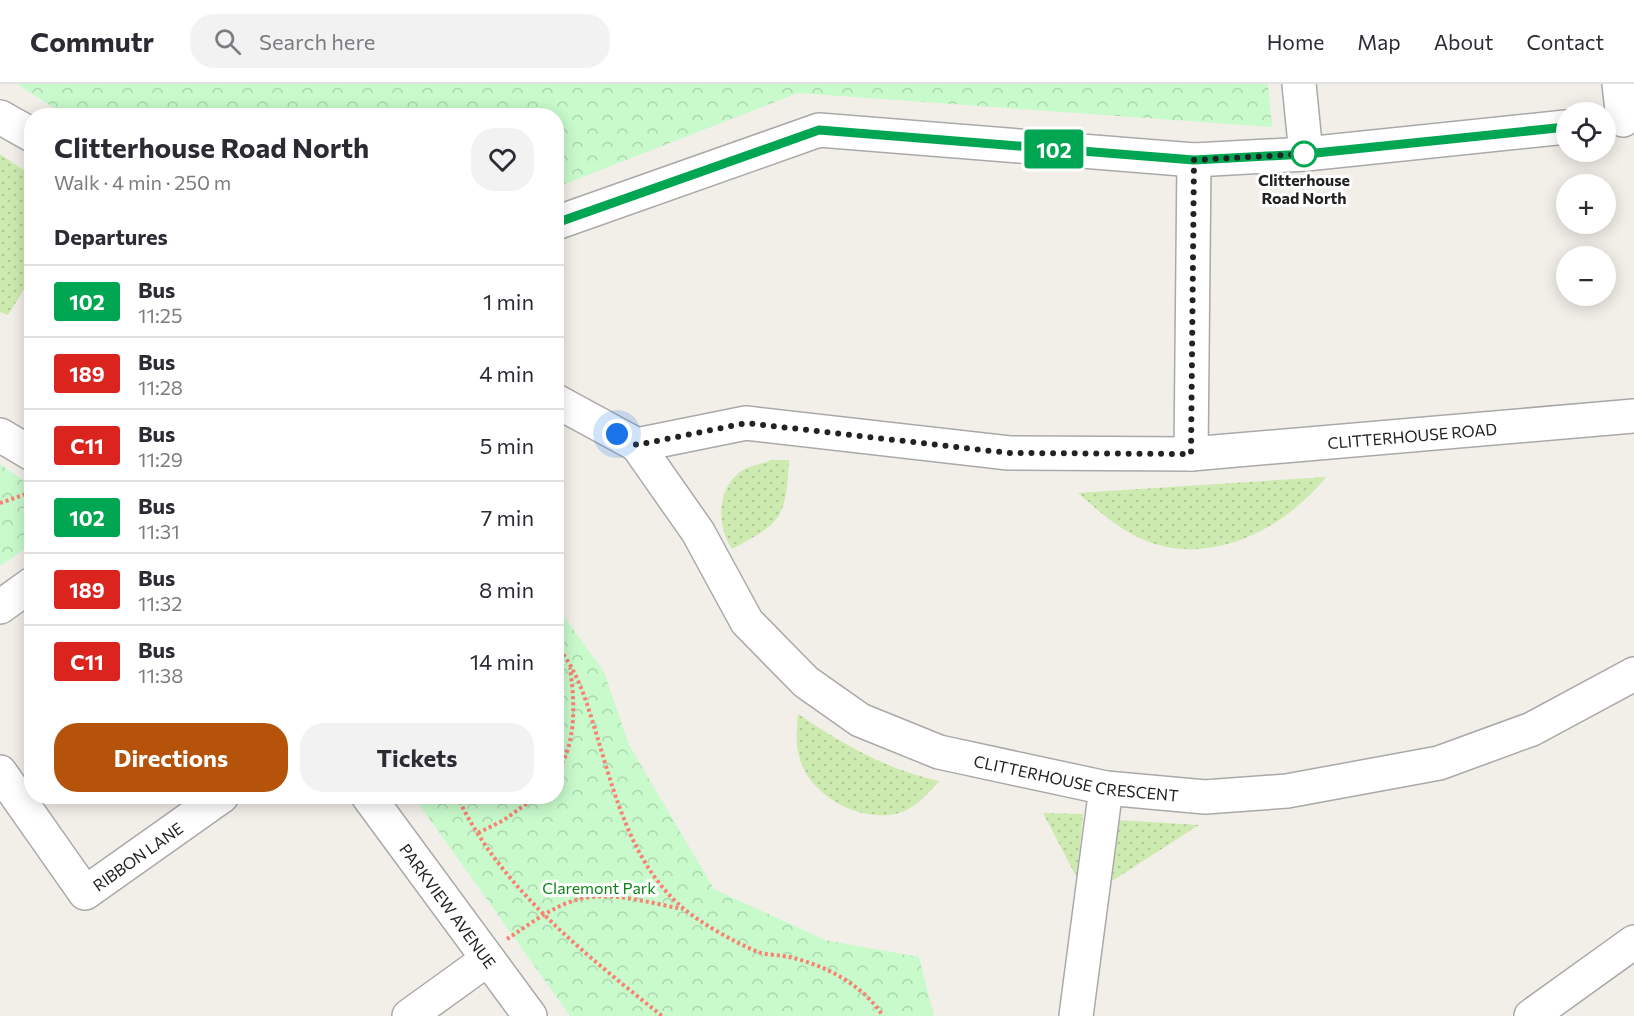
<!DOCTYPE html>
<html lang="en">
<head>
<meta charset="utf-8">
<style>
  :root { --surface:#fff; --page:#f2f2f3; --text:#2b2b33; --muted:#7c7c81; --line:#e1e1e2; --accent:#b45309 }
  body { margin:0; font-family:Commissioner,sans-serif; background:var(--page); color:var(--text); height:100vh; display:flex; flex-direction:column; font-size:22px; white-space:nowrap }
  * { box-sizing:border-box; margin:0 }
  p { font-size:20px; color:var(--muted) }
  .icon { flex:none; width:33px; height:33px; fill:none; stroke:currentColor; stroke-width:2; stroke-linecap:round; stroke-linejoin:round }
  .map { position:relative; flex:1; overflow:hidden }
  .side { position:absolute; left:24px; top:24px; width:540px; height:696px; display:flex; flex-direction:column; background:var(--surface); border-radius:24px; box-shadow:0 3px 15px #0003 }
  .side>* { flex:none }
  .badge { padding:0 12px; border-radius:4px; font-size:21px; line-height:39px }
  .buttons { position:absolute; left:1556px; top:18px; display:grid; gap:12px }
  .buttons a { display:grid; place-items:center; width:60px; height:60px; border-radius:50%; background:var(--surface); box-shadow:0 3px 15px #0003; font-size:30px }
  .you { position:absolute; width:30px; height:30px; margin:-15px; border:4px solid #fff; border-radius:50%; background:#1a73e8; box-shadow:0 0 0 9px #1a73e833 }
  .map>.badge { position:absolute; translate:-50% -50%; box-shadow:0 0 0 3px #fff }
  h2 { padding:0 30px; font-size:22px; line-height:54px }
  .round { display:grid; place-items:center; flex:none; width:63px; height:63px; border-radius:24px; background:var(--page) }
  .head { display:flex; align-items:center; justify-content:space-between; height:102px; padding:0 30px }
  h1 { font-size:28px; font-weight:700; line-height:45px }
  .primary-button { display:flex; gap:12px; margin-top:auto; padding:12px 30px }
  .primary-button a { flex:1; height:69px; border-radius:24px; background:var(--accent); color:#fff; font-size:24px; font-weight:700; line-height:69px; text-align:center }
  .primary-button a+a { background:var(--page); color:var(--text) }
  ul { padding:0; list-style:none }
  li { display:flex; align-items:center; gap:18px; height:72px; padding:0 30px; border-top:2px solid var(--line) }
  li div { flex:1 }
  li b { display:block; font-size:22px }
  li em { font-style:normal }
  li .badge { min-width:66px; font-weight:700; text-align:center }
  header { display:flex; align-items:center; gap:36px; box-sizing:border-box; height:84px; padding:0 30px; background:var(--surface); border-bottom:2px solid var(--line) }
  header strong { font-size:28px }
  nav { display:flex; gap:33px; margin-inline-start:auto; font-size:21px }
  .search { width:420px; height:54px; background:var(--page); display:flex; align-items:center; gap:15px; box-sizing:border-box; padding:0 21px; border-radius:24px; color:var(--muted); font-size:22px }
  .map>svg:first-child { display:block }
  .grass { fill:url(#grass-dots) }
  .park { fill:url(#park-crowns) }
  .lines { fill:none; stroke-linecap:round; stroke-linejoin:round }
  .minor-casing { stroke:#a9a9a9; stroke-width:36 }
  .path { stroke:#fa8072; stroke-width:4; stroke-dasharray:3 3; stroke-linecap:butt }
  .minor { stroke:#fff; stroke-width:33 }
  .line-casing { stroke:#fff; stroke-width:14 }
  .line { stroke:#00a651; stroke-width:9 }
  .walk { stroke:#222; stroke-width:6; stroke-dasharray:0 10.8 }
  .stop-dot { fill:#fff; stroke:#00a651; stroke-width:3 }
  .labels { text-anchor:middle; dominant-baseline:central; stroke-width:6; stroke-linejoin:round; paint-order:stroke }
  .stop-label { font-size:16px; font-weight:bold; fill:#222; stroke:#fff }
  .street-label { font-size:16px; fill:#222; stroke:#fff }
  .park-label { font-size:16px; fill:#0c8416; stroke:#fff }
</style>
</head>
<body>
<header>
<strong>Commutr</strong>
<div class="search"><svg class="icon" aria-label="search" viewBox="0 0 24 24"><circle cx="10" cy="10" r="6"/><path d="M15 15l6 6"/></svg>Search here</div>
<nav><a>Home</a><a>Map</a><a>About</a><a>Contact</a></nav>
</header>
<div class="map">
<svg width="1634" height="932" viewBox="0 0 1634 932">
  <defs>
    <pattern id="grass-dots" width="8" height="8" patternUnits="userSpaceOnUse" patternTransform="scale(1.5)"><rect width="8" height="8" fill="#cdebb0"/><path d="M2 2h.1M6 6h.1" fill="none" stroke="#b0c997" stroke-width="1.8" stroke-linecap="round"/></pattern>
    <pattern id="park-crowns" width="20" height="18" patternUnits="userSpaceOnUse" patternTransform="scale(1.5)"><rect width="20" height="18" fill="#c8facc"/><path d="M2 6a3 3 0 1 1 6 0M12 15a3 3 0 1 1 6 0" fill="none" stroke="#acd6af"/></pattern>
  </defs>
  <rect width="100%" height="100%" fill="#f2efe9"/>
  <g class="grass">
    <path d="M0,70L31,91V194L8,231L0,228Z"/>
    <path d="M771,376H789C786,434 782,439 732,465C717,442 716,406 740,388C749,382 762,380 771,376Z"/>
    <path d="M1326,393C1283,447 1204,487 1136,452C1113,441 1097,425 1078,409Z"/>
    <path d="M798,630C843,660 885,685 939,697C929,709 914,725 899,729C860,740 808,711 799,672C795,658 797,643 798,630Z"/>
    <path d="M1043,729L1083,730L1077,794Z"/>
    <path d="M1118,736L1199,741L1112,797Z"/>
  </g>
  <g class="park">
    <path d="M17,0H1268L1272,43L798,9L557,103L556,32L65,31Z"/>
    <path d="M0,380L31,402L32,460L0,482Z"/>
    <path d="M557,523L604,588L629,661L714,805L825,856L919,873L934,932H570L414,713L556,712Z"/>
  </g>
  <g class="lines">
    <g class="minor-casing">
      <g id="minor">
        <path d="M1299,0L1306,70"/>
        <path d="M1619,0L1623,36"/>
        <path d="M0,33L32,51"/>
        <path d="M556,139L819,46L1194,76L1306,70L1566,43"/>
        <path id="s1" d="M556,317L637,361L746,339L1009,369L1191,370L1634,332"/>
        <path d="M0,351L32,370"/>
        <path id="s2" d="M637,361L698,448L747,538L806,598L860,636L939,668L1106,704L1205,713L1287,707L1439,679L1532,645L1634,590"/>
        <path d="M1191,370L1194,76"/>
        <path d="M0,523L32,500"/>
        <path id="s3" d="M0,688L85,809L222,712"/>
        <path id="s4" d="M368,712L530,932"/>
        <path d="M409,932L488,875"/>
        <path d="M1076,932L1106,704"/>
        <path d="M1531,932L1634,858"/>
      </g>
    </g>
    <g class="path">
      <path d="M0,419L32,408"/>
      <path d="M556,561C579,588 587,620 597,652C615,712 633,782 683,824C700,839 736,859 758,868C767,871 779,871 789,873C825,881 862,900 883,932"/>
      <path d="M556,690C577,659 575,619 570,584"/>
      <path d="M457,712C500,804 585,870 662,932"/>
      <path d="M478,749L504,736L537,712"/>
      <path d="M507,855C529,841 551,823 576,816C611,806 649,819 683,825"/>
    </g>
    <use href="#minor" class="minor"/>
  </g>
  <g class="lines">
    <g class="line-casing">
      <path id="line" d="M556,139L819,46L1194,76L1306,70L1566,43"/>
    </g>
    <use href="#line" class="line"/>
    <path class="walk" d="M617,350L637,361L746,339L1009,369L1191,370L1194,76L1304,70"/>
  </g>
  <circle class="stop-dot" cx="1304" cy="70" r="12"/>
  <g class="labels">
    <g class="stop-label">
      <text x="1304" y="95">Clitterhouse<tspan x="1304" dy="18">Road North</tspan></text>
    </g>
    <g class="street-label">
      <text stroke="none"><textPath href="#s1" startOffset="872">CLITTERHOUSE ROAD</textPath></text>
      <text stroke="none"><textPath href="#s2" startOffset="584">CLITTERHOUSE CRESCENT</textPath></text>
      <text stroke="none"><textPath href="#s3" startOffset="212">RIBBON LANE</textPath></text>
      <text stroke="none"><textPath href="#s4" startOffset="136">PARKVIEW AVENUE</textPath></text>
    </g>
    <g class="park-label">
      <text x="599" y="803">Claremont Park</text>
    </g>
  </g>
</svg>
<div class="buttons">
<a><svg class="icon" aria-label="locate" viewBox="0 0 24 24"><circle cx="12" cy="12" r="6"/><path d="M12 2v4M12 18v4M2 12h4M18 12h4"/></svg></a>
<a>+</a>
<a>−</a>
</div>
<div class="you" style="left:617px;top:350px"></div>
<b class="badge" style="left:1054px;top:65px;background:#00a651;color:#fff">102</b>
<section class="side">
<div class="head"><div><h1>Clitterhouse Road North</h1><p>Walk · 4 min · 250 m</p></div><a class="round"><svg class="icon" aria-label="heart" viewBox="0 0 24 24"><path d="M12 20l-8-8c-3-5 5-10 8-4 3-6 11-1 8 4z"/></svg></a></div>
<h2>Departures</h2>
<ul>
<li><span class="badge" style="background:#00a651;color:#fff">102</span><div><b>Bus</b><p>11:25</p></div><em>1 min</em></li>
<li><span class="badge" style="background:#dc241f;color:#fff">189</span><div><b>Bus</b><p>11:28</p></div><em>4 min</em></li>
<li><span class="badge" style="background:#dc241f;color:#fff">C11</span><div><b>Bus</b><p>11:29</p></div><em>5 min</em></li>
<li><span class="badge" style="background:#00a651;color:#fff">102</span><div><b>Bus</b><p>11:31</p></div><em>7 min</em></li>
<li><span class="badge" style="background:#dc241f;color:#fff">189</span><div><b>Bus</b><p>11:32</p></div><em>8 min</em></li>
<li><span class="badge" style="background:#dc241f;color:#fff">C11</span><div><b>Bus</b><p>11:38</p></div><em>14 min</em></li>
</ul>
<div class="primary-button"><a>Directions</a><a>Tickets</a></div>
</section>
</div>
</body>
</html>
